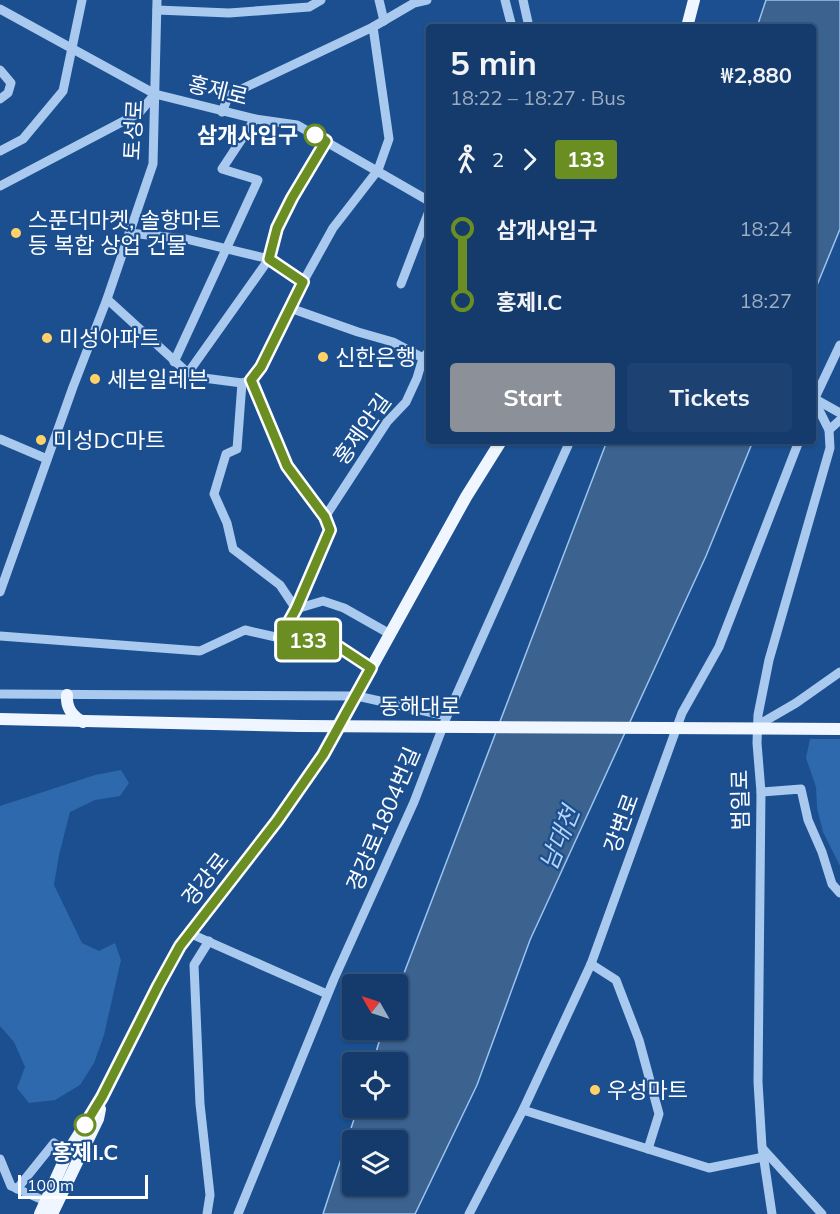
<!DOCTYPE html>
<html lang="en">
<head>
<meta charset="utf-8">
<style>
  :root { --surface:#143b6b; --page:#1d4271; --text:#f1f3f6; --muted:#9dadc1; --line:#33557e; --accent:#8c9099 }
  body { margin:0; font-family:Mulish,"Noto Sans KR",sans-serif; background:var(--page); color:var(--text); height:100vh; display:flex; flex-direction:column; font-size:22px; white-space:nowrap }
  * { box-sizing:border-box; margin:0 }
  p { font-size:20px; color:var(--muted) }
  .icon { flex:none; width:33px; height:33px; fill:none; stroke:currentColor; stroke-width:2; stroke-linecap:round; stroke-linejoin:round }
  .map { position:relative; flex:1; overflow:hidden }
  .sheet { position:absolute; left:426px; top:24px; width:390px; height:420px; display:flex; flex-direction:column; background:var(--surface); border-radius:6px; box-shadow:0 2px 4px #0004,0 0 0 2px var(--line) }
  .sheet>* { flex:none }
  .badge { padding:0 12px; border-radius:4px; font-size:21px; line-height:39px }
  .needle { width:39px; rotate:309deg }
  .buttons { position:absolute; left:342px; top:974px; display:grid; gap:12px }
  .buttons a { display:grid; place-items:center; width:66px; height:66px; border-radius:6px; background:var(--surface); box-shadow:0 2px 4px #0004,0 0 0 2px var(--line); font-size:30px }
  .scale { position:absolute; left:18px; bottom:15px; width:130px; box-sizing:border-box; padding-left:6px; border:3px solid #fff; border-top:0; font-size:16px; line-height:21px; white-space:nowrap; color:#fff; -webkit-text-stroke:4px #1b4f8f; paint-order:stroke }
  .map>.badge { position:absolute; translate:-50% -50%; box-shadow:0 0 0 3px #fff }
  .legs { display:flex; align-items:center; gap:9px; height:66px; padding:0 24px; font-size:20px }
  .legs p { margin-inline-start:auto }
  .overview { display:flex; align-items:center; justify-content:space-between; height:102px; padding:0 24px }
  h1 { font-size:33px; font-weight:700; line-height:45px }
  .button { display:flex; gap:12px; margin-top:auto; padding:12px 24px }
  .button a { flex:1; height:69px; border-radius:6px; background:var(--accent); color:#fff; font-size:24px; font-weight:700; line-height:69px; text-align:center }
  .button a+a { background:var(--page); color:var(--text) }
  ul { padding:0 24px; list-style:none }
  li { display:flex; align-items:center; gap:21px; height:72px; font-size:22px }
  li i { display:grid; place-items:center; width:9px; height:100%; margin:0 8px; background:currentColor }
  li i::after { content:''; width:15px; height:15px; margin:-8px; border:4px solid; border-radius:50%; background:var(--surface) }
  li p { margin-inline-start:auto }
  li:first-child i { background:linear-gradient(#0000 50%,currentColor 0) }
  li:last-child i { background:linear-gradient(currentColor 50%,#0000 0) }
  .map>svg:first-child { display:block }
  .green { fill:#2e69ad }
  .water { fill:#3c6290; stroke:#9cc4f0; stroke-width:1.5; fill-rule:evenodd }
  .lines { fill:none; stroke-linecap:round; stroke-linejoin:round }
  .minor { stroke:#a9c9ee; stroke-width:9 }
  .major { stroke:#f0f6ff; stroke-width:12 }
  .major-bridge { stroke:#f0f6ff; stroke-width:12 }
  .line-1-casing { stroke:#fff; stroke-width:14 }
  .line-1 { stroke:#6b8e23; stroke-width:9 }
  .stop-1-dot { fill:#fff; stroke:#6b8e23; stroke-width:3 }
  .poi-dot { fill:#ffd166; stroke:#1b4f8f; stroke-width:2 }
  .labels { text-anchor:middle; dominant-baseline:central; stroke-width:4.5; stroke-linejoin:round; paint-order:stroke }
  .street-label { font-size:22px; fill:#fff; stroke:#1b4f8f }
  .stop-label { font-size:22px; font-weight:bold; fill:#fff; stroke:#1b4f8f; text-anchor:end }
  .poi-label { font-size:22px; fill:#fff; stroke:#1b4f8f; text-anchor:start }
  .water-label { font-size:24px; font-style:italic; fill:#b5d3f5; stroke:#1b4f8f }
</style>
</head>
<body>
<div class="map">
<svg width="840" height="1214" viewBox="0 0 840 1214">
  <rect width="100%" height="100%" fill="#1b4f8f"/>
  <g class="green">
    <path d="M810,739H840V866L823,832L817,808L816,787L806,758Z"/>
    <path d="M121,770L129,783L120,796L95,800L70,812L59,855L54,885L82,943L99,951L115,943L121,960L104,1035L94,1063L80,1085L55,1100L29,1103L17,1088L25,1067L14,1042L0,1026V806L95,775Z"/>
  </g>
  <g class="water">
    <path d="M766,0H840V229L813,295V27H757Z"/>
    <path d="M607,441H753L706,556L530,940L477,1085L415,1214H323L358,1107H398V1062H373L383,1029H398V989ZM352,1140H398V1185H352Z"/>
  </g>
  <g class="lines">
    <g class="minor">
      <path d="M379,0L384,21"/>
      <path d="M505,0L512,27"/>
      <path d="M523,0L529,27"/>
      <path d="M0,9L155,94L255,119L297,125L429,201"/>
      <path d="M157,10L229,13L309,7L321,0"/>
      <path d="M0,70L11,83L8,93L0,99"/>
      <path d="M222,112L229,95L373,27L414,3L427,0"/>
      <path d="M0,151L23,139L63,91L82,0"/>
      <path d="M0,186L139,113L155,94"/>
      <path d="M129,233L186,239L269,259L303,282"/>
      <path d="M401,284L429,211"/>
      <path d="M107,299L188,373L196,377L242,383L251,380L261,367L303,282L333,228L378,170L389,139L373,27"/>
      <path d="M290,308L358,332L393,342L423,358L429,351"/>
      <path d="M174,362L258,180L222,169L255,119"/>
      <path d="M188,373L269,259L277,229L292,198L325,141"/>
      <path d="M251,380L287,466L325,517L330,530L296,609L280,638"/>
      <path d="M242,383L237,449L226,454L214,494L227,523L233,549L280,585L296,609L323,601L344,608L390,634"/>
      <path d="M815,399L840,413"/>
      <path d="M813,402L840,345"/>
      <path d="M829,430L840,420"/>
      <path d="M0,439L47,459"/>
      <path d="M325,517L387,422L406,402L417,378L423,358"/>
      <path d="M0,592L73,387L107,299L153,164L157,0"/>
      <path d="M0,636L200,651L245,630L280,638L330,641L371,668"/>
      <path d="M0,694L357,696L447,716"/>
      <path d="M758,725L796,703L840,672"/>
      <path d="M761,792L801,789L808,820L822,852L832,884L840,893"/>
      <path d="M189,933L327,994"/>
      <path d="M591,964L616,980L639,1040L659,1114L648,1149"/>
      <path d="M523,1110L709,1168L764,1157"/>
      <path d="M763,1149L822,1214"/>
      <path d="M0,1159L11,1186L45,1201"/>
      <path d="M17,1189L54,1143L68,1152"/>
      <path d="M207,1214L210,1195L200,1104L194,965L209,941"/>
      <path d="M238,1214L334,979L414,802L447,716L570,441"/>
      <path d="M469,1214L523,1110L591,964L682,713L719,647L799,441"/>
      <path d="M772,1214L762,1147L758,1082L761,792L757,743L758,715L769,660L830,448L829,430L813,398"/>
    </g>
    <g class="major">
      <path d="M687,27L694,0"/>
      <path d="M67,695C66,708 72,716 83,722"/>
      <path d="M0,719L300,726"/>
      <path d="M40,1214L68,1152L102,1097L158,986L180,946L277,821L323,755L466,497L501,441"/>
      <path d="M52,1214L98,1119L100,1109"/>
    </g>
    <path class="major-bridge" d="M300,726L840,729"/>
  </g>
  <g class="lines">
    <g class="line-1-casing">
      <path id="line-1" d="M85,1125L102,1097L158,986L180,946L277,821L323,755L371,668L330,641L280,638L296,609L330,530L325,517L287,466L251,380L261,367L303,282L269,259L277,228L292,198L326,141L315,135"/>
    </g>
    <use href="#line-1" class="line-1"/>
  </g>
  <g class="stop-1-dot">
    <circle cx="315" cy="135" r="10"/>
    <circle cx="85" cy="1125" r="10"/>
  </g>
  <g class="poi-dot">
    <circle cx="16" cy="233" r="6"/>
    <circle cx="47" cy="338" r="6"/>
    <circle cx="323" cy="357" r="6"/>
    <circle cx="95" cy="379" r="6"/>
    <circle cx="41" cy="440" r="6"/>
    <circle cx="595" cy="1090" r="6"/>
  </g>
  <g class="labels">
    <g class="street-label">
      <text transform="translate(218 90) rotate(14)">홍제로</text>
      <text transform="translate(133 130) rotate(-87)">토성로</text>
      <text transform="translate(362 429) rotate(-54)">홍제안길</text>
      <text x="420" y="706">동해대로</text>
      <text transform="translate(740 800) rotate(-91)">범일로</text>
      <text transform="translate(383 819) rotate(-67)">경강로1804번길</text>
      <text transform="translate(621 823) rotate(-70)">강변로</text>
      <text transform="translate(205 879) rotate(-52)">경강로</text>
    </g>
    <g class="stop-label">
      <text x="298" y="135">삼개사입구</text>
      <text x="85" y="1152" text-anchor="middle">홍제I.C</text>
    </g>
    <g class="poi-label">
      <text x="28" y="220">스푼더마켓, 솔향마트<tspan x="28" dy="25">등 복합 상업 건물</tspan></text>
      <text x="59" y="338">미성아파트</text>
      <text x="335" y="357">신한은행</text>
      <text x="107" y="379">세븐일레븐</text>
      <text x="53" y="440">미성DC마트</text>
      <text x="607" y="1090">우성마트</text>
    </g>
    <g class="water-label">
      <text transform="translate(559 838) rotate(-68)">남대천</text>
    </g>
  </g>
</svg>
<div class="buttons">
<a><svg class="needle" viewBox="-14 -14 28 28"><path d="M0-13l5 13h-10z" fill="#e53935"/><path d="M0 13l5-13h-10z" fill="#9dadc1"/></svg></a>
<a><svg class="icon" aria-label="locate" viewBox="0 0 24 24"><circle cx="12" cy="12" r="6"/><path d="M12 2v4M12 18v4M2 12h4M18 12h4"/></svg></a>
<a><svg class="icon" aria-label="layers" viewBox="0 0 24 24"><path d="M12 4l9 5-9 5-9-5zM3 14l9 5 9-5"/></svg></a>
</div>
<div class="scale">100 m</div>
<b class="badge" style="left:308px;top:640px;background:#6b8e23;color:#fff">133</b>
<section class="sheet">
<div class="overview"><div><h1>5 min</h1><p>18:22 – 18:27 · Bus</p></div><b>₩2,880</b></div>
<div class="legs"><svg class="icon" aria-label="walk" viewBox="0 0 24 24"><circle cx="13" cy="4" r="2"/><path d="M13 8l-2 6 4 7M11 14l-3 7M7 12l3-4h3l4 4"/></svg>2<svg class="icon" aria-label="forward" viewBox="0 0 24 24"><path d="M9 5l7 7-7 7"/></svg><b class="badge" style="background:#6b8e23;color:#fff">133</b></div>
<ul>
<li><i style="color:#6b8e23"></i><b>삼개사입구</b><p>18:24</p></li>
<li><i style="color:#6b8e23"></i><b>홍제I.C</b><p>18:27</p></li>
</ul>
<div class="button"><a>Start</a><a>Tickets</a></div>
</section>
</div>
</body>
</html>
